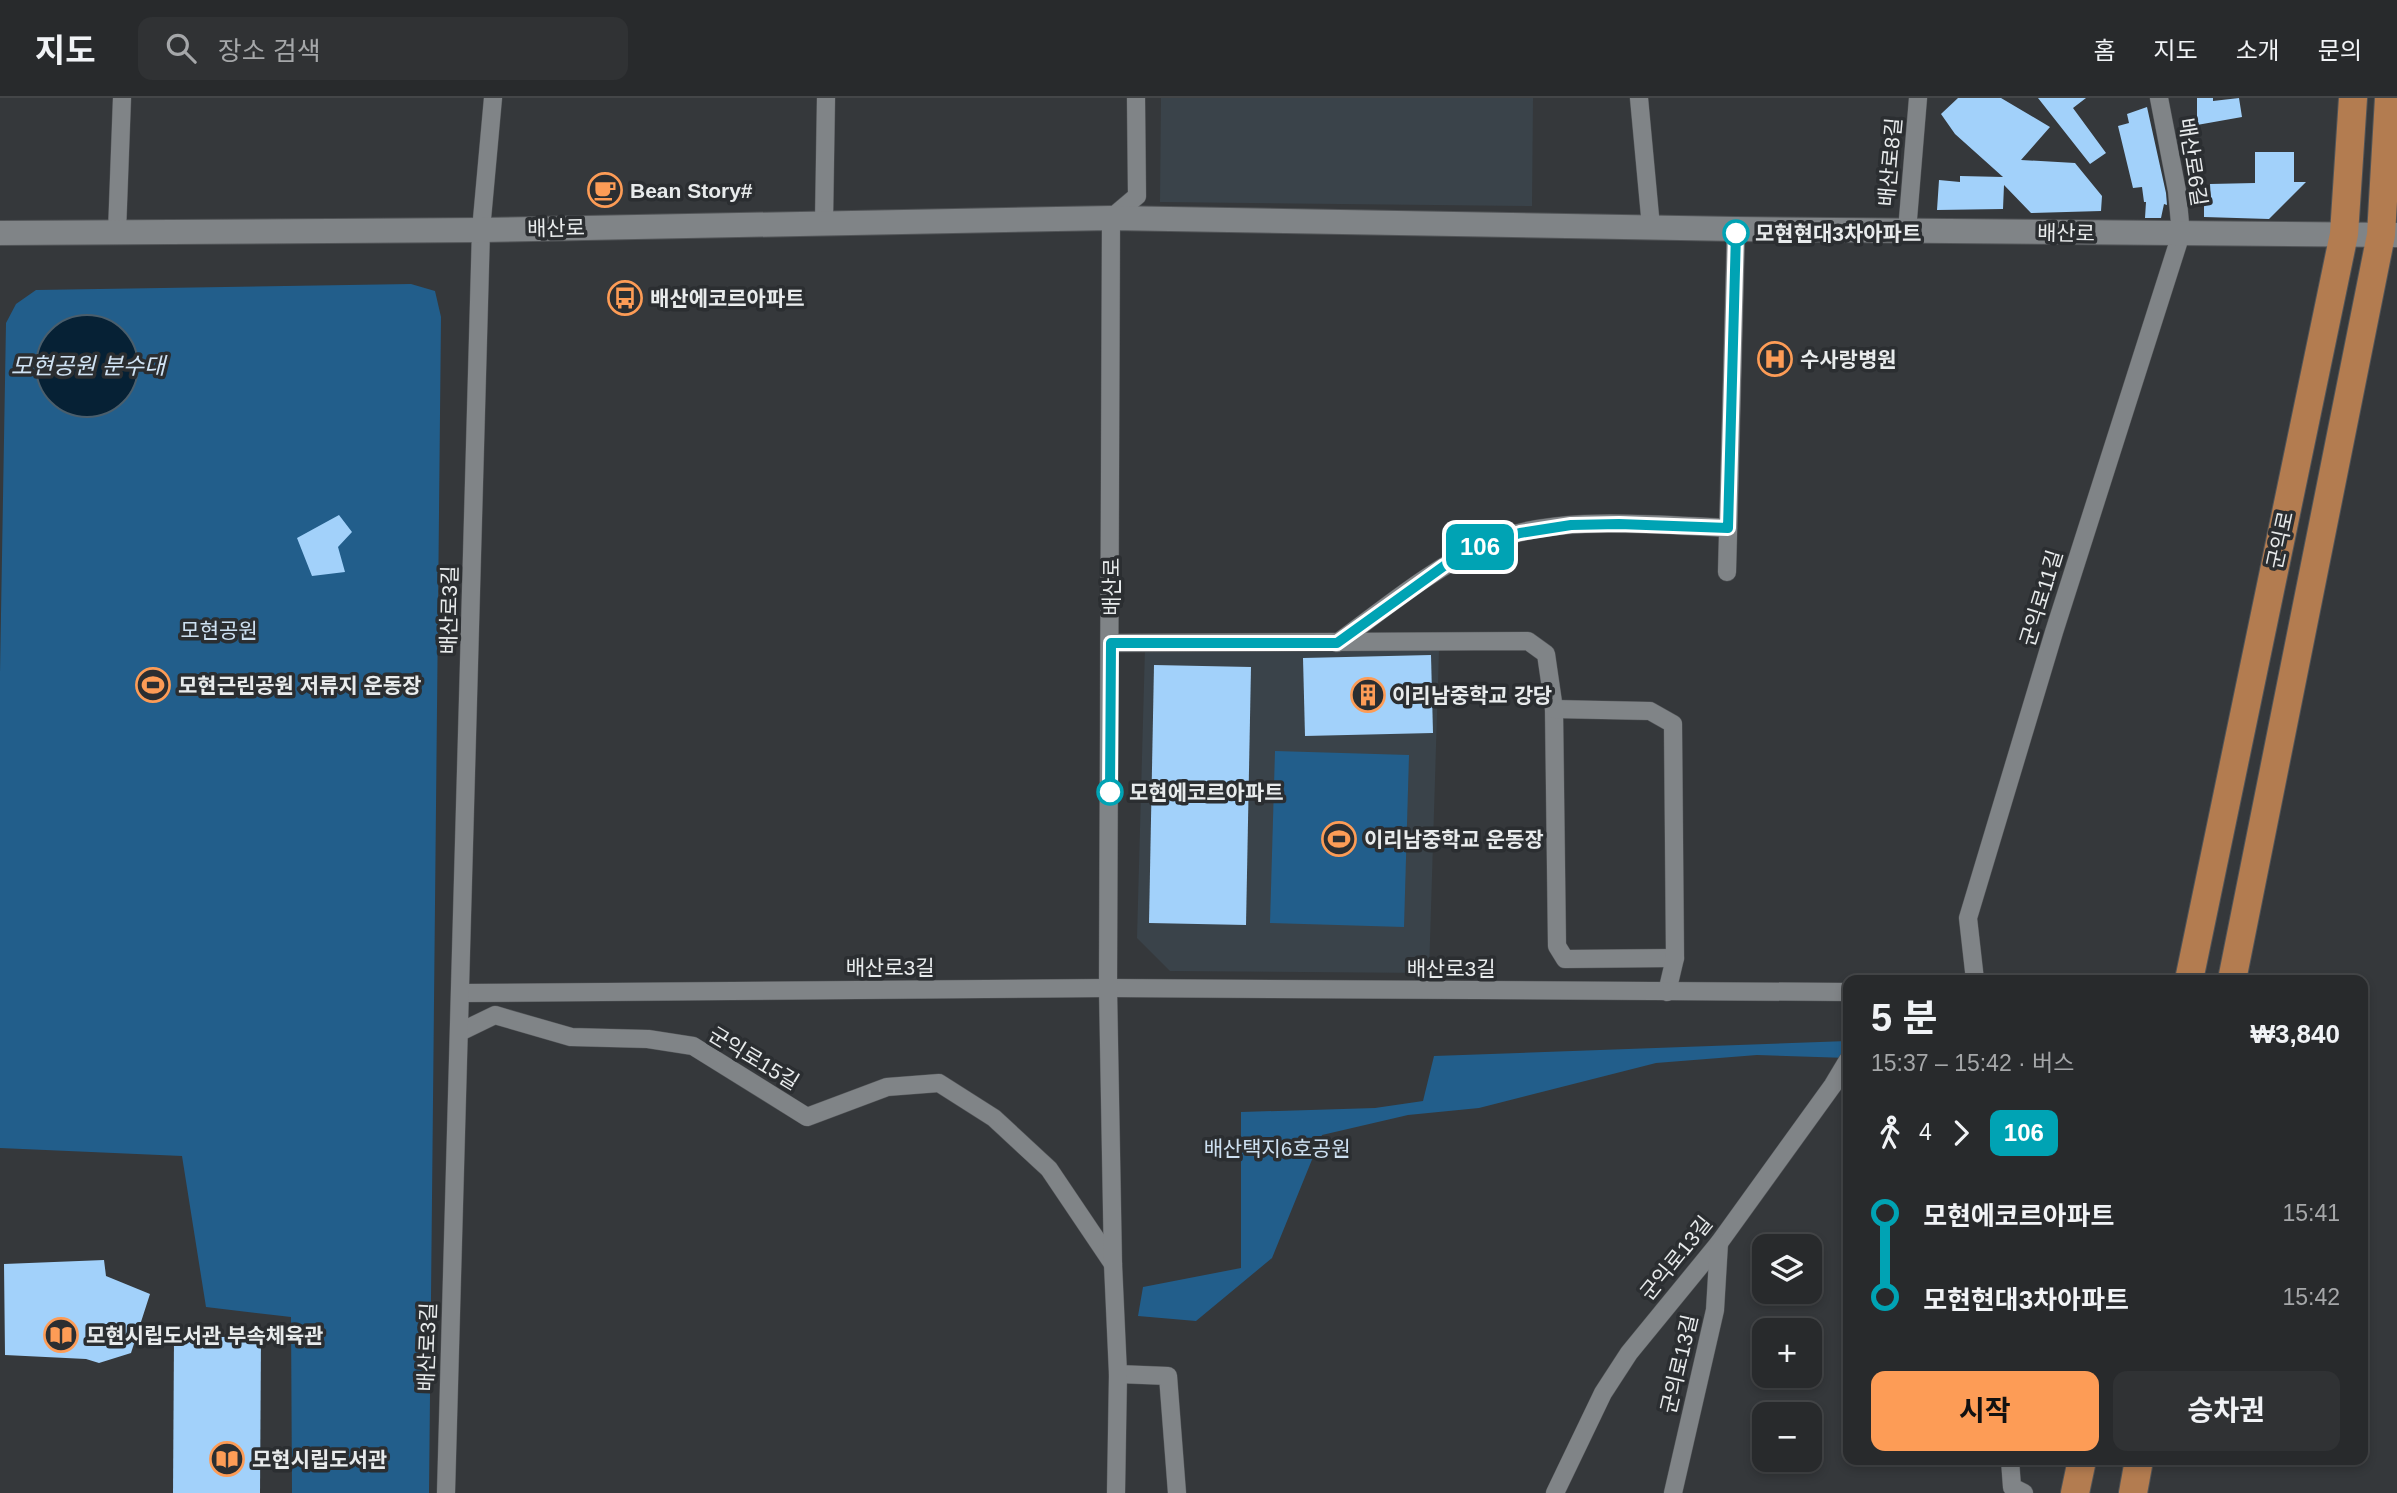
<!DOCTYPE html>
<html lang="ko">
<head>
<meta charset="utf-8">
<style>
  :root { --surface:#282a2c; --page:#303234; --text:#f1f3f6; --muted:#a5a7a9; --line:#444648; --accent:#fd9c56 }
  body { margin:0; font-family:Arial,"Noto Sans KR",sans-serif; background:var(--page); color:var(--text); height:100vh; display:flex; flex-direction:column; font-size:26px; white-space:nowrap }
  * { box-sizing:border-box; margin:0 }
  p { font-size:23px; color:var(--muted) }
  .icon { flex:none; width:38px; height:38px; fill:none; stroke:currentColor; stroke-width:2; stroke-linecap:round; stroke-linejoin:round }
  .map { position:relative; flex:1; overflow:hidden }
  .panel { position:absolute; left:1843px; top:877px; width:525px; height:490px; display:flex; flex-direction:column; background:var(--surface); border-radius:14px; box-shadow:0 4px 10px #0003,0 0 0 2px var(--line) }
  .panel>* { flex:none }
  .badge { padding:0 14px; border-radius:10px; font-size:24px; line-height:46px }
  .fabs { position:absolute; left:1752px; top:1136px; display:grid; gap:14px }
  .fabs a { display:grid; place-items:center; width:70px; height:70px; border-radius:14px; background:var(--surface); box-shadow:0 4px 10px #0003,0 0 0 2px var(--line); font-size:35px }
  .map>.badge { position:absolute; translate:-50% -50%; box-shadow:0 0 0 4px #fff }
  .legs { display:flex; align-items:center; gap:10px; height:77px; padding:0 28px; font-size:23px }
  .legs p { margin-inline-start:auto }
  .head { display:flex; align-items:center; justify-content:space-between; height:119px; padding:0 28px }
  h1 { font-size:38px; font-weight:700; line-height:52px }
  .action { display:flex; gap:14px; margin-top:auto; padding:14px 28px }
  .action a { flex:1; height:80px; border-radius:14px; background:var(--accent); color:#111; font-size:28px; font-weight:700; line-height:80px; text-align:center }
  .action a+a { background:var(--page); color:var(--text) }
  ul { padding:0 28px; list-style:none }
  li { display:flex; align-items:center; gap:24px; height:84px; font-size:26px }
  li i { display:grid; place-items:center; width:10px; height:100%; margin:0 9px; background:currentColor }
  li i::after { content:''; width:18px; height:18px; margin:-9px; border:5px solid; border-radius:50%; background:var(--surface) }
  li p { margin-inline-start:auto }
  li:first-child i { background:linear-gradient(#0000 50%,currentColor 0) }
  li:last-child i { background:linear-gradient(currentColor 50%,#0000 0) }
  header { display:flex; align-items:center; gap:42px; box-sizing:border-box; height:98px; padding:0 35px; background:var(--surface); border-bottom:2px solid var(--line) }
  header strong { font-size:33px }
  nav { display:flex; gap:38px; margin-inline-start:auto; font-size:24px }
  .search { width:490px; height:63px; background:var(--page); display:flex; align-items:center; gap:18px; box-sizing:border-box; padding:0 24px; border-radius:14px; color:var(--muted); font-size:26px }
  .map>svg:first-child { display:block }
  .built { fill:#3a434a }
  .green { fill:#225e8b }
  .water { fill:#062135; stroke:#4a5e6c; stroke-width:2 }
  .building { fill:#a2d1fa }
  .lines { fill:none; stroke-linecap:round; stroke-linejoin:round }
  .street-casing { stroke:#515457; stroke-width:19 }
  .secondary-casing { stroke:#515457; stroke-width:26 }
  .primary-casing { stroke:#515457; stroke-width:30 }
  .street { stroke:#808487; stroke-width:18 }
  .secondary { stroke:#808487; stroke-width:24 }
  .primary { stroke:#b37c50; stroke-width:28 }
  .line-1-casing { stroke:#fff; stroke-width:16 }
  .line-1 { stroke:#00a3b4; stroke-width:10 }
  .stop-1-dot { fill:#fff; stroke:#00a3b4; stroke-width:3.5 }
  .labels { text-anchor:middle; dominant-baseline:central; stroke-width:7; stroke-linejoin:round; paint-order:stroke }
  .street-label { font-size:21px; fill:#e8ebec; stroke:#2b2e31 }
  .poi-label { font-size:21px; font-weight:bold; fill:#e8ebec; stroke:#2b2e31; text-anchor:start }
  .stop-label { font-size:21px; font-weight:bold; fill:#e8ebec; stroke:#2b2e31; text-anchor:start }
  .park-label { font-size:21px; fill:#cde0f1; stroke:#2b2e31 }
  .water-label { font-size:23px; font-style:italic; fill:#d0e3f4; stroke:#2b2e31 }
</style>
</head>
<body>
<header>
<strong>지도</strong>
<div class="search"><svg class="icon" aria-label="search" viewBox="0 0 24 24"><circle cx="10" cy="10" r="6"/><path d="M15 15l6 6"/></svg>장소 검색</div>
<nav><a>홈</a><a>지도</a><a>소개</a><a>문의</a></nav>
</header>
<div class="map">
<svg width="2397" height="1395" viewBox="0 0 2397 1395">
  <rect width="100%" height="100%" fill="#35383b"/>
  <g class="built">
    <path d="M1161,0H1533L1532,108L1160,104Z"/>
    <path d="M1145,550L1439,552L1429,875L1170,873L1137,840Z"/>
  </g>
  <g class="green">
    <path d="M411,186L435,193L441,219L429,1395H292L291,1219L206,1209L182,1058L0,1050V575L6,225L16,206L36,192Z"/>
    <path d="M1275,653L1409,657L1404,829L1270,825Z"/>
    <path d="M1848,943V960L1757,957L1656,965L1479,1010L1408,1017L1322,1037L1272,1160L1196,1223L1138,1218L1143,1189L1241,1170V1014L1375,1010L1423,1003L1434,958Z"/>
  </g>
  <circle class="water" cx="87" cy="268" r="51"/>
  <g class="building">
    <path d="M1958,0H2001L2050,29L2021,62L2075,65L2102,98L2101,113L2031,115L2004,87L2003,111L1937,112L1939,82L1960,84V78L2003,79L1955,36L1941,16Z"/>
    <path d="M2038,0H2086L2073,10L2106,55L2090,66Z"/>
    <path d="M2197,0H2213V3L2239,0L2242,19L2197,27Z"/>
    <path d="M2147,9L2166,95L2167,107L2164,106L2161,120H2145L2146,104H2144L2142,89L2133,90L2118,28L2129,25L2127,16Z"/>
    <path d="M2255,54H2294V84H2306L2269,121L2204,119V103H2211L2210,86L2255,85Z"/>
    <path d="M339,417L352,434L338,449L345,474L312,478L297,440Z"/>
    <path d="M1431,557L1433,635L1305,638L1303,560Z"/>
    <path d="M1154,567L1251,569L1246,827L1149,825Z"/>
    <path d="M104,1162L106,1178L150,1196L131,1255L99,1265L86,1261L5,1257L4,1166Z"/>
    <path d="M174,1239H261L260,1395H173Z"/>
  </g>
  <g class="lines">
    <g class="street-casing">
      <g id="street">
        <path d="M1639,0L1651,129"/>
        <path d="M824,124L826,0"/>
        <path d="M1907,133L1918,0"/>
        <path d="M117,134L122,0"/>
        <path d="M1727,474L1736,131"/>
        <path d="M1111,545L1528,543L1546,556L1554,611L1557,848L1565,861L1675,860"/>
        <path d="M1337,545C1384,511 1431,471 1484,447C1550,415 1656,427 1728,430"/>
        <path d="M1554,611L1650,613L1673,626L1675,860L1667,894"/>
        <path d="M1975,882L1968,820L2054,534L2181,136L2177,93L2159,0"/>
        <path d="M462,895L1108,890L1848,894"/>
        <path d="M460,934L495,917L571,939L648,941L693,948L807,1019L887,989L939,985L994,1020L1049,1071L1113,1166"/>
        <path d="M1118,1276L1168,1278L1177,1395"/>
        <path d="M2010,1362L2012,1389L2024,1395"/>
        <path d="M446,1395L481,132L493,0"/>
        <path d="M1116,1395L1118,1276L1113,1166L1108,890L1111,120L1137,98L1136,0"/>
        <path d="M1555,1395L1603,1295L1629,1255L1719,1145L1833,987L1848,962"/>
        <path d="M1673,1395L1715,1212L1719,1145"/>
      </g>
    </g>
    <g class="secondary-casing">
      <path id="secondary" d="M0,135L481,132L1111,120L1736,131L2397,137"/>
    </g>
    <g class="primary-casing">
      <g id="primary">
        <path d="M2189,882L2344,136L2353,0"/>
        <path d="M2232,882L2381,137L2389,0"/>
        <path d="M2075,1395L2082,1362"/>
        <path d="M2133,1395L2139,1362"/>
      </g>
    </g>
    <use href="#street" class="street"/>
    <use href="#secondary" class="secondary"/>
    <use href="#primary" class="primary"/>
  </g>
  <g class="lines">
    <g class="line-1-casing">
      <path id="line-1" d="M1110,694L1111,545H1337L1444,468L1486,446L1520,435L1571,427L1619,426L1728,430L1736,135"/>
    </g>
    <use href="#line-1" class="line-1"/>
  </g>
  <defs>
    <g id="cafe-ring" transform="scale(1.75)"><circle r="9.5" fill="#2b2e31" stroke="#fd9c56" stroke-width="1.5"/><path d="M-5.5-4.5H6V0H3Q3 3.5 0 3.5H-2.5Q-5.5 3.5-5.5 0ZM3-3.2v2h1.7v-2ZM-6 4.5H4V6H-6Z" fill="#fd9c56"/></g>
    <g id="bus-ring" transform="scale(1.75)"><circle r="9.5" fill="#2b2e31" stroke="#fd9c56" stroke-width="1.5"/><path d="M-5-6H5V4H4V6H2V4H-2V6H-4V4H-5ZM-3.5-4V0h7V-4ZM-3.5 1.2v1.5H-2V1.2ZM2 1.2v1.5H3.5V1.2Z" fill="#fd9c56"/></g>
    <g id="hospital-ring" transform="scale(1.75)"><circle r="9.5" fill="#2b2e31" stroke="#fd9c56" stroke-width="1.5"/><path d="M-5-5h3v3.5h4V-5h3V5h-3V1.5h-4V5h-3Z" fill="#fd9c56"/></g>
    <g id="stadium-ring" transform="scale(1.75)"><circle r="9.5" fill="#2b2e31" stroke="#fd9c56" stroke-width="1.5"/><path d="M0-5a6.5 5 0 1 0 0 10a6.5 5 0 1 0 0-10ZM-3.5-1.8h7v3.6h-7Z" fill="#fd9c56"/></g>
    <g id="building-ring" transform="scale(1.75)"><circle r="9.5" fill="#2b2e31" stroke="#fd9c56" stroke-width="1.5"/><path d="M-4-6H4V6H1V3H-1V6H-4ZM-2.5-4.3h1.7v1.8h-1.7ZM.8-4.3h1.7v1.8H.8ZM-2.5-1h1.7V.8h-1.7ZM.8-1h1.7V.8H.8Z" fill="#fd9c56"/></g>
    <g id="library-ring" transform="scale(1.75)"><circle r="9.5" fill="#2b2e31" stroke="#fd9c56" stroke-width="1.5"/><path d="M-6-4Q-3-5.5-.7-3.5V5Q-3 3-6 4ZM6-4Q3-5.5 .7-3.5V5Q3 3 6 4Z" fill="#fd9c56"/></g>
  </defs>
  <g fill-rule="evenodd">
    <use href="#cafe-ring" x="605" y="92"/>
    <use href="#bus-ring" x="625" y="200"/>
    <use href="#hospital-ring" x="1775" y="261"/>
    <use href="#stadium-ring" x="153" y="587"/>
    <use href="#building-ring" x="1368" y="597"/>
    <use href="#stadium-ring" x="1339" y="741"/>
    <use href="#library-ring" x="61" y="1237"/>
    <use href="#library-ring" x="227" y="1361"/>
  </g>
  <g class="stop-1-dot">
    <circle cx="1736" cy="135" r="12"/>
    <circle cx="1110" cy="694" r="12"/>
  </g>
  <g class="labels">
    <g class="street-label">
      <text transform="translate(1890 64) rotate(-85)">배산로8길</text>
      <text transform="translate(2193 64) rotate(81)">배산로6길</text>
      <text transform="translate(556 130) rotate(-1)">배산로</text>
      <text transform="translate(2066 135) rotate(1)">배산로</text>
      <text transform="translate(2280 442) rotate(-78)">군익로</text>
      <text transform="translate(1111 489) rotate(-90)">배산로</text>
      <text transform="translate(2041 500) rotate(-73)">군익로11길</text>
      <text transform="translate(449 512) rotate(-89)">배산로3길</text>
      <text x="890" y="869">배산로3길</text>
      <text x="1451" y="870">배산로3길</text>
      <text transform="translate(754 960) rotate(31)">군익로15길</text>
      <text transform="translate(1676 1160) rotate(-51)">군익로13길</text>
      <text transform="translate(427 1249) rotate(-88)">배산로3길</text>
      <text transform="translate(1679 1266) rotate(-77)">군의로13길</text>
    </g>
    <g class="poi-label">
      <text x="630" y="92">Bean Story#</text>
      <text x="650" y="200">배산에코르아파트</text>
      <text x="1800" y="261">수사랑병원</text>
      <text x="178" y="587">모현근린공원 저류지 운동장</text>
      <text x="1392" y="597">이리남중학교 강당</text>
      <text x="1364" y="741">이리남중학교 운동장</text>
      <text x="86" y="1237">모현시립도서관 부속체육관</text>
      <text x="252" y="1361">모현시립도서관</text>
    </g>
    <g class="stop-label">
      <text x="1755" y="135">모현현대3차아파트</text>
      <text x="1129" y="694">모현에코르아파트</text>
    </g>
    <g class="park-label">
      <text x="219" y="532">모현공원</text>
      <text x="1277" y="1050">배산택지6호공원</text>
    </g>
    <g class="water-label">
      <text x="88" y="268">모현공원 분수대</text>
    </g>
  </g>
</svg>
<div class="fabs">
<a><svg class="icon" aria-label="layers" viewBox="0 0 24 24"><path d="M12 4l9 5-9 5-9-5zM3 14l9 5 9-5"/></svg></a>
<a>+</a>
<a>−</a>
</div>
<b class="badge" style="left:1480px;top:449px;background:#00a3b4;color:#fff">106</b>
<section class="panel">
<div class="head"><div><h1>5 분</h1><p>15:37 – 15:42 · 버스</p></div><b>₩3,840</b></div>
<div class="legs"><svg class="icon" aria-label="walk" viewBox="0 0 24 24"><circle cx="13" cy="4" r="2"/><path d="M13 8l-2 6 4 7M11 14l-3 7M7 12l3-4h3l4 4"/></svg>4<svg class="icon" aria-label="forward" viewBox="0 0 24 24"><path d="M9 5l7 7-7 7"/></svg><b class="badge" style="background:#00a3b4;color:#fff">106</b></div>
<ul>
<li><i style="color:#00a3b4"></i><b>모현에코르아파트</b><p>15:41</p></li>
<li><i style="color:#00a3b4"></i><b>모현현대3차아파트</b><p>15:42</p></li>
</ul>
<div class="action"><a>시작</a><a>승차권</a></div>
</section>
</div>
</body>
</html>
